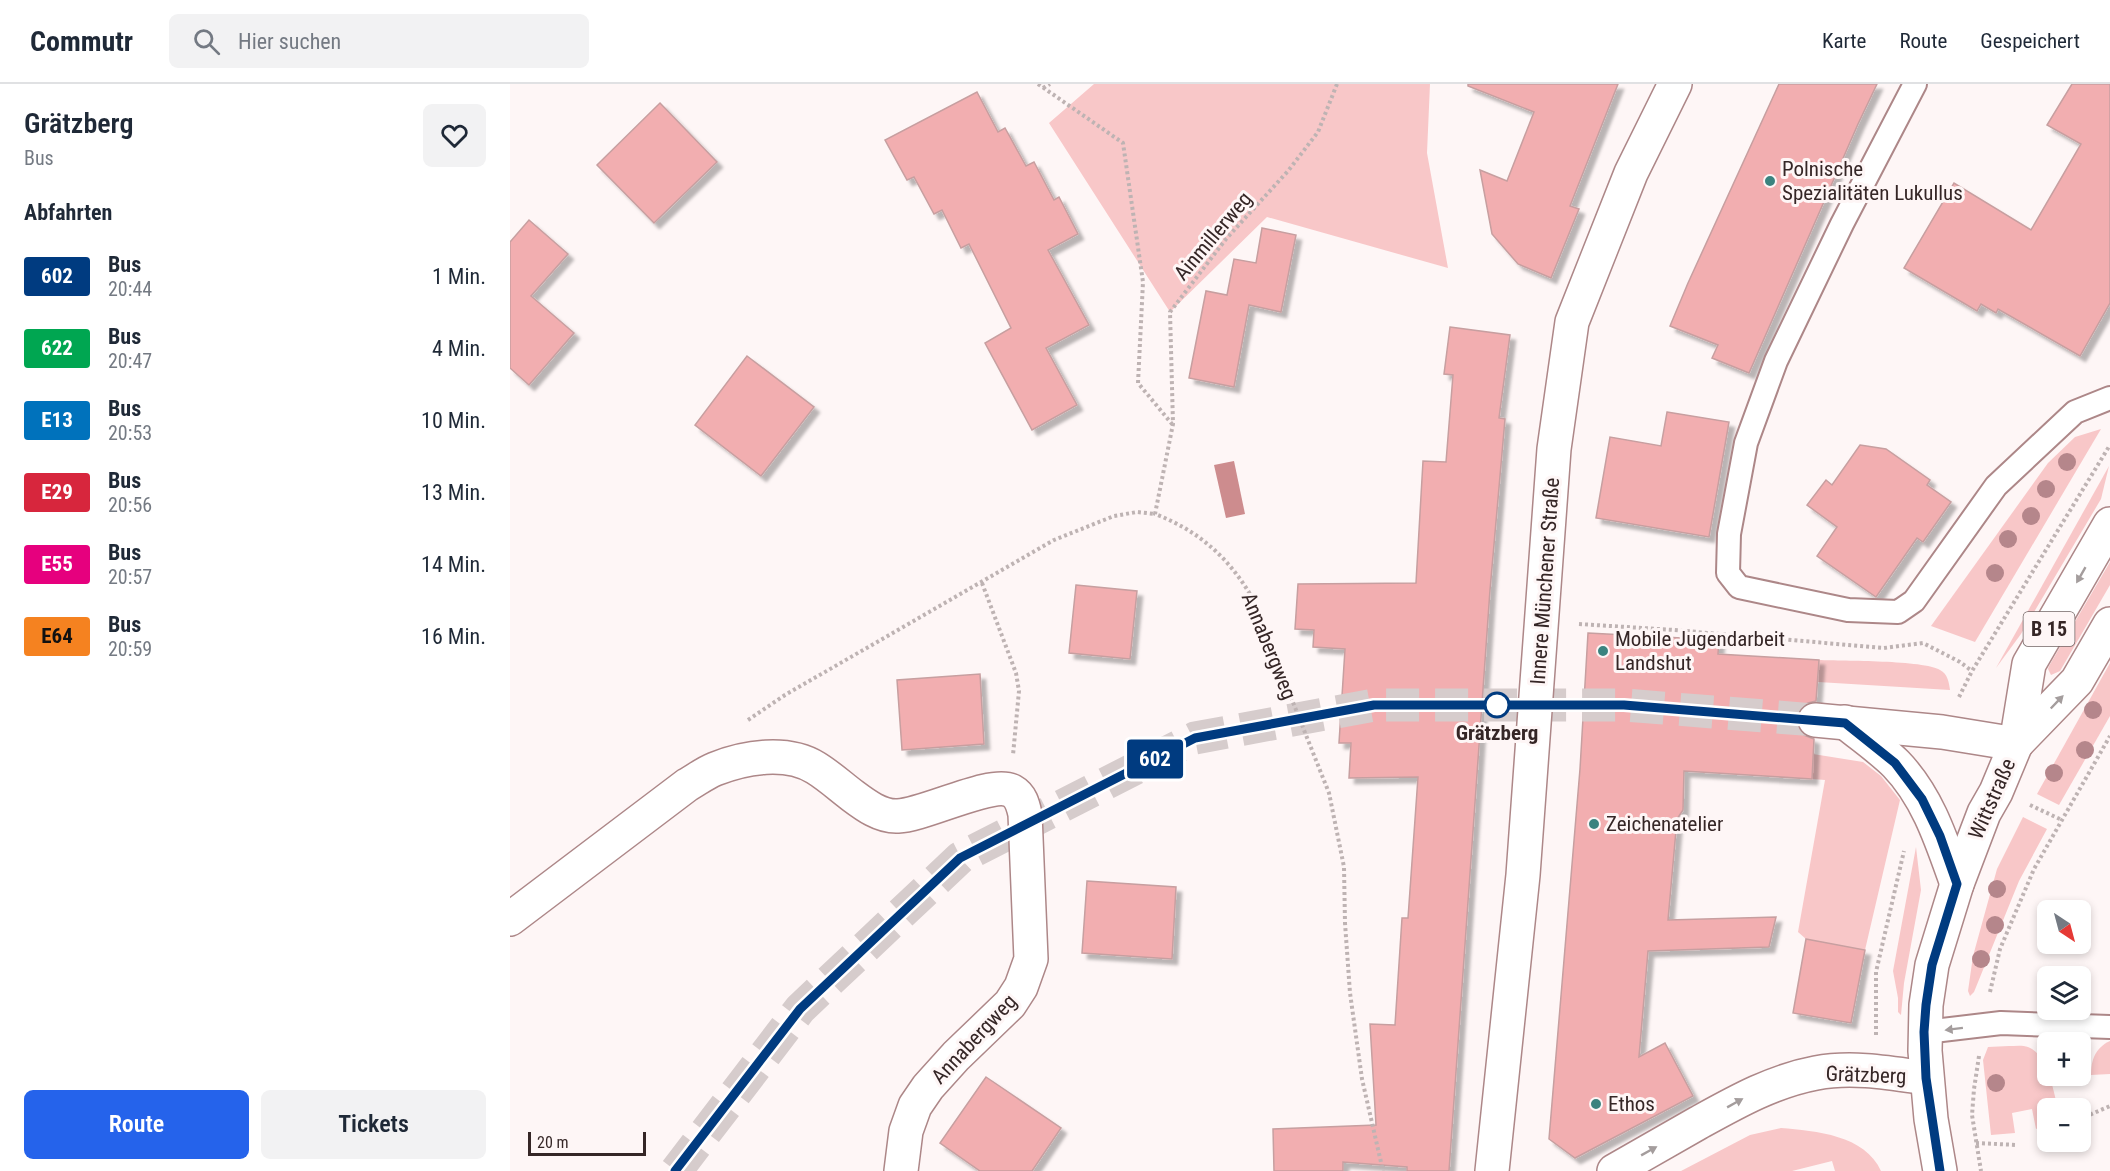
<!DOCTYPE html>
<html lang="de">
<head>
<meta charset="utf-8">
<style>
  :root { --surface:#fff; --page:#f2f2f3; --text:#1f2937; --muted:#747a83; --line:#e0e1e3; --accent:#2563eb }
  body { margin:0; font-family:"Roboto Condensed",sans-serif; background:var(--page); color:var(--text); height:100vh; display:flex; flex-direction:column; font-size:22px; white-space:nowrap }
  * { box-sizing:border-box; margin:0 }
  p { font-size:20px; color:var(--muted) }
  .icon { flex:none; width:33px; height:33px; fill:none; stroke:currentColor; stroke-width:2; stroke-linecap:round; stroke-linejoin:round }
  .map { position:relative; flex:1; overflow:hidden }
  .sheet { display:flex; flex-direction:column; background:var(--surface); width:510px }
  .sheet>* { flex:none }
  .badge { padding:0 12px; border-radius:4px; font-size:21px; line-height:39px }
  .needle { width:39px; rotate:144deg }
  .controls { position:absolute; left:1527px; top:816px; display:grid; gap:12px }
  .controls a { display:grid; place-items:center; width:54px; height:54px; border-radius:9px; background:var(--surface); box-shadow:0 3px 9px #0003; font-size:30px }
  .scale { position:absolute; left:18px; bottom:15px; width:118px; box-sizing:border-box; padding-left:6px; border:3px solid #352626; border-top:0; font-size:16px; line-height:21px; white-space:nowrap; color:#352626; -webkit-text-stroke:4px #fef6f6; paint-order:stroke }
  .map>.badge { position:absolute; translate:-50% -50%; box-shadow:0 0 0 3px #fff }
  h2 { padding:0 24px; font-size:22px; line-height:54px }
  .round { display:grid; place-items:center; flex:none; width:63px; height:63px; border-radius:9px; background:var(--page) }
  .headline { display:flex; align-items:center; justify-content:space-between; height:102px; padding:0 24px }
  h1 { font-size:28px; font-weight:600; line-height:45px }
  .cta { display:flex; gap:12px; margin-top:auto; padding:12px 24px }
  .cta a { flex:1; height:69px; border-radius:9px; background:var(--accent); color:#fff; font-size:24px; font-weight:600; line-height:69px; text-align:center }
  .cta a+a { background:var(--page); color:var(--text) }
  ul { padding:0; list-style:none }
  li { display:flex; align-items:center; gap:18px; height:72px; padding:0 24px }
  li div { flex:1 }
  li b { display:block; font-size:22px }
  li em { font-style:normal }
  li .badge { min-width:66px; font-weight:700; text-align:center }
  header { display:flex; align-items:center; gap:36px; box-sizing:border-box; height:84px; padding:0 30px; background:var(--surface); border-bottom:2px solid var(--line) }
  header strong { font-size:28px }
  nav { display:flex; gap:33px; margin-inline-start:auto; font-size:21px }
  .search { width:420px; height:54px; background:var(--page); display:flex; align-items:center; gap:15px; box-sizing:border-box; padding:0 21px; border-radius:9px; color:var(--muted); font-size:22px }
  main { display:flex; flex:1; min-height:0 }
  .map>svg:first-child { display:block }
  .green { fill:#f8c7c8 }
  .water { fill:#cd8c8e }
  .building { fill:#f2aeb0; stroke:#c79fa0; stroke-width:1.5; filter:url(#shadow) }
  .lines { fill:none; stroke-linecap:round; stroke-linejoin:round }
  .secondary-tunnel { stroke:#d6cccc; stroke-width:33; stroke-dasharray:33 16; stroke-linecap:butt }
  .lane-casing { stroke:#ad8788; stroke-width:26 }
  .street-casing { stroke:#ad8788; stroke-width:36 }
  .secondary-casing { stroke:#ad8788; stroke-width:36 }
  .primary-casing { stroke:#ad8788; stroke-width:36 }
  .path { stroke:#beb3b3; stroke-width:4; stroke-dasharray:3 3; stroke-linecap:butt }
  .lane { stroke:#fff; stroke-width:22 }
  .street { stroke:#fff; stroke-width:33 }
  .secondary { stroke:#fff; stroke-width:33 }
  .primary { stroke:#fff; stroke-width:33 }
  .tree { fill:#b5868b }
  .oneway { fill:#a49d9d }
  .line-casing { stroke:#fff; stroke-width:14 }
  .line { stroke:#003b80; stroke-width:9 }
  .poi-dot { fill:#3b837f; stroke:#fef6f6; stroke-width:2 }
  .stop-dot { fill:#fff; stroke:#003b80; stroke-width:3 }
  .labels { text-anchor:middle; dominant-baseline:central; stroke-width:6; stroke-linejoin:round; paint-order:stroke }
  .shield { fill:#fef6f6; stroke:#716464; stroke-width:1.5 }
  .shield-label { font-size:20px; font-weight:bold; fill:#352626 }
  .poi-label { font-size:21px; fill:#352626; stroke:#fef6f6; text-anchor:start }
  .street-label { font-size:21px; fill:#352626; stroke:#fef6f6 }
  .stop-label { font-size:21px; font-weight:bold; fill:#352626; stroke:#fef6f6 }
</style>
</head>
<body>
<header>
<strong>Commutr</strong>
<div class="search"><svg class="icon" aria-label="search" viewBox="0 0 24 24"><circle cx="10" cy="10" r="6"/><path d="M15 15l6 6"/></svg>Hier suchen</div>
<nav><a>Karte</a><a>Route</a><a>Gespeichert</a></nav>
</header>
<main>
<section class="sheet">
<div class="headline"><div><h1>Grätzberg</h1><p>Bus</p></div><a class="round"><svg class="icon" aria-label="heart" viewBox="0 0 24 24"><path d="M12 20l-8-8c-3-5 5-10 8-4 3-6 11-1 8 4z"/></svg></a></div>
<h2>Abfahrten</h2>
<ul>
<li><span class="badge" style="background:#003b80;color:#fff">602</span><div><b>Bus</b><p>20:44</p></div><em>1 Min.</em></li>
<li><span class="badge" style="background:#00a651;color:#fff">622</span><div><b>Bus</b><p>20:47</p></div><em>4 Min.</em></li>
<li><span class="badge" style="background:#0072bc;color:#fff">E13</span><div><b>Bus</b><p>20:53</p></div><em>10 Min.</em></li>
<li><span class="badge" style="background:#d7263d;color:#fff">E29</span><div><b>Bus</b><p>20:56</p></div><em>13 Min.</em></li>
<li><span class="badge" style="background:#e6007e;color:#fff">E55</span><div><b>Bus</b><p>20:57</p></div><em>14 Min.</em></li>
<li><span class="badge" style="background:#f58220;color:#111">E64</span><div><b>Bus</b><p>20:59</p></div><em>16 Min.</em></li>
</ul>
<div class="cta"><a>Route</a><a>Tickets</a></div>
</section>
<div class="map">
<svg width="1600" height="1087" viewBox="0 0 1600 1087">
  <defs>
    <filter id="shadow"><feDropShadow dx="5.5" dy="5.5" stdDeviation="1.5" flood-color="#0004"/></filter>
  </defs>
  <rect width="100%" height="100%" fill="#fef6f6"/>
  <g class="green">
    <path d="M584,0H920L917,69L938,184L757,133L660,228L539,39Z"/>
    <path d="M1591,345L1465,558L1421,542L1538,379L1565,353Z"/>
    <path d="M1599,382L1591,415L1511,550L1486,584Z"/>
    <path d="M1600,478V501L1550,587L1541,591L1538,585L1539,582Z"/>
    <path d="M1309,576C1333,577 1414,576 1430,586C1438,590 1439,599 1440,606L1308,598Z"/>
    <path d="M1600,579V632L1549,721L1527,710Z"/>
    <path d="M1303,670L1353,678L1371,692L1390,716L1355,866L1296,855L1288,848L1315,696L1302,695Z"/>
    <path d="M1513,733L1537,745L1509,797L1464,908L1460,912L1458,907L1463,872L1487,785Z"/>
    <path d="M1406,763L1411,806L1394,899L1391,931L1388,928V914L1383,887Z"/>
    <path d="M1600,957V990L1581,991C1581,976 1585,964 1600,957Z"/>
    <path d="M1499,962C1505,962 1513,961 1518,963C1538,970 1543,1006 1548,1024H1538L1537,1040L1526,1045L1522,1025L1502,1029L1505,1049L1481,1051L1473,976L1478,963Z"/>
    <path d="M1271,1044C1306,1047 1355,1051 1371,1087H1325L1322,1077L1282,1087H1171L1240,1051Z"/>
  </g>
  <path class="water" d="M724,377L735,430L716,434L704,381Z"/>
  <g class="building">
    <path d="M958,0H1108L1060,122L1069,125L1041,194L1008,180L982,150L970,86L997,97L1024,28L958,2Z"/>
    <path d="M1269,0H1367L1348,40L1239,289L1202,274L1208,261L1160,242L1178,199Z"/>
    <path d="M1562,0H1600V219L1570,272L1488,225L1486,229L1471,220L1467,227L1394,184L1444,99L1521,146L1571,60L1537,41Z"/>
    <path d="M467,8L488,48L495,44L516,82L524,78L544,116L549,113L568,150L538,166L579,241L536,264L567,321L522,346L475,259L501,244L459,160L451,164L432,126L424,130L404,93L397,96L375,56Z"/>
    <path d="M150,19L207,78L144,139L87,81Z"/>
    <path d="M19,136L58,170L21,212L64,249L19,301L0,284V158Z"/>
    <path d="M752,144L786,151L771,228L739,221L724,303L679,294L696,207L717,211L724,175L746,179Z"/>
    <path d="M940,243L1000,251L989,334L995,335L980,506L939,1087H897V1083L833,1078V1087H764L763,1045L866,1041L860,940L885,941L892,834H898L908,693L839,694L841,659H829L835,565L803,563L804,546L785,545L788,500L906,499L913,377L936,378L943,291L934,290Z"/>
    <path d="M237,272L304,323L251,392L185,341Z"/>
    <path d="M1157,328L1219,338L1199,453L1086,434L1100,353L1151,362Z"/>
    <path d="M1350,361L1376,365L1420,396L1417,401L1441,418L1413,458L1407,454L1366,513L1307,472L1327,443L1297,421L1316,396L1322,401Z"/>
    <path d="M566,501L627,507L620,575L559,569Z"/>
    <path d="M1078,549L1209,556L1208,570L1309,576L1306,617L1298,619L1290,625L1286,635L1288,644L1294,651L1304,655L1302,695L1174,687L1173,726L1167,735L1158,836L1266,833L1259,863L1138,867L1129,973L1155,959L1183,1012L1065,1074L1039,1055L1070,685Z"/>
    <path d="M470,590L474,660L392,666L387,596Z"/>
    <path d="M577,797L666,803L662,875L572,869Z"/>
    <path d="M1296,855L1355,866L1341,939L1283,929Z"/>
    <path d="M476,993L551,1044L522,1087H470L430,1059Z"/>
  </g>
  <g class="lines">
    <path class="secondary-tunnel" d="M166,1087L290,925L450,774L685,654L864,621H1114L1305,636"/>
    <g class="lane-casing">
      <g id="lane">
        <path d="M1405,0L1332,140L1266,277L1236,359L1219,450L1218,489L1229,503L1338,526L1388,528L1404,517L1486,402L1565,328L1600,314"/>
        <path d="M1415,948L1491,939L1600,943"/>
      </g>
    </g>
    <g class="street-casing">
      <g id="street">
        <path d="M0,835L177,701C186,696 195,689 205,685C235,673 277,666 306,684C319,692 331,703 343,712C355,721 371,733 388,732C415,731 482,696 502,707C511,712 513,721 515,730L521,875L511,903L500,920L446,972L418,1003L405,1022L396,1047L391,1087"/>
        <path d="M982,1087L1013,791L1044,365L1062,238L1121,89L1165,0"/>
        <path d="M1104,1087C1132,1071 1160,1055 1188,1039C1226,1018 1263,997 1306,989C1342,982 1381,989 1416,994"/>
      </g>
    </g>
    <g class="secondary-casing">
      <g id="secondary">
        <path d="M1305,636L1432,648L1506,660"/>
        <path d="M1335,638C1352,652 1371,665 1386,680C1418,713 1432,758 1447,800"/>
      </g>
    </g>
    <g class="primary-casing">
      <g id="primary">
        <path d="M1506,660L1567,597L1600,540"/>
        <path d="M1430,1087L1421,1035L1415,967L1416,921L1422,881L1447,800L1474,729L1486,708L1506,660L1519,580L1600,440"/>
      </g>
    </g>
    <g class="path">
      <path d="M528,0L613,59L633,198L628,299L662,340"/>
      <path d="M827,0L808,48L778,87L716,155L660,228L663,340L645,430C687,446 717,472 740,510L819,709L834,783L835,839L840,909L852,995L873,1087"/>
      <path d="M533,4L540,0"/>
      <path d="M472,499L506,589L509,607L503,671"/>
      <path d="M1069,540L1164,546L1374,564L1413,559L1450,578L1462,587"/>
      <path d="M1449,613L1462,587L1600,361"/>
      <path d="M238,636L275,611L544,456L604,432L627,428L645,430"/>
      <path d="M1520,721L1552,736"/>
      <path d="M1480,908L1490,865L1524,785L1600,652"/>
      <path d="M1366,951V888L1394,767"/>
      <path d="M1469,972L1464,1005L1462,1031L1471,1087"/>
      <path d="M1570,1037L1577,1032L1600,1022"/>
      <path d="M1528,1058L1538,1054"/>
      <path d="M1466,1059L1507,1061"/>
    </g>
    <use href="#lane" class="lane"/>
    <use href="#street" class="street"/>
    <use href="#secondary" class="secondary"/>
    <use href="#primary" class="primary"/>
  </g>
  <g class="tree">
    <circle cx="1557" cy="378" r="9"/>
    <circle cx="1536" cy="405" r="9"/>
    <circle cx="1521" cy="432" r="9"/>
    <circle cx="1498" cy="455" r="9"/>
    <circle cx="1485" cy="489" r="9"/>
    <circle cx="1583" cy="626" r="9"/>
    <circle cx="1575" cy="666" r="9"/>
    <circle cx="1544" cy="689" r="9"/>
    <circle cx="1487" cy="805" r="9"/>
    <circle cx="1485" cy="841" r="9"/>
    <circle cx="1471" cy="875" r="9"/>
    <circle cx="1486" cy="999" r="9"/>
  </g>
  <defs><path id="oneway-solid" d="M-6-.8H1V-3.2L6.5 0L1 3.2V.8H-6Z" transform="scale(1.5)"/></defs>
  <g class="oneway">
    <use href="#oneway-solid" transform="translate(1571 491) rotate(120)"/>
    <use href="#oneway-solid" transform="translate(1547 618) rotate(-46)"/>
    <use href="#oneway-solid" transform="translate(1444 945) rotate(173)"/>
    <use href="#oneway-solid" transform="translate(1225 1019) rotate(-29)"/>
    <use href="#oneway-solid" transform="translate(1139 1067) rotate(-29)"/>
  </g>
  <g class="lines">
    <g class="line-casing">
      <path id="line" d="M165,1087L290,925L450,774L685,654L864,621H1114L1335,639L1385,679L1412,715L1430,752L1447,800L1422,881L1416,921L1414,948L1416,994L1430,1087"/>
    </g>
    <use href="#line" class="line"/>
  </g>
  <g class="poi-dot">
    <circle cx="1260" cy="97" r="6"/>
    <circle cx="1093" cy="567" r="6"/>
    <circle cx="1084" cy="740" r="6"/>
    <circle cx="1086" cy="1020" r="6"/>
  </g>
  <circle class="stop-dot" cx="987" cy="621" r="12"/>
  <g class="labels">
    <rect class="shield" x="1513.5" y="528" width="51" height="34" rx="4.5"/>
    <g class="shield-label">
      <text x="1539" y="545">B 15</text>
    </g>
    <g class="poi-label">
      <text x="1272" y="85">Polnische<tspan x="1272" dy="24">Spezialitäten Lukullus</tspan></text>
      <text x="1105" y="555">Mobile Jugendarbeit<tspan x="1105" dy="24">Landshut</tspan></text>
      <text x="1096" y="740">Zeichenatelier</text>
      <text x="1098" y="1020">Ethos</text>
    </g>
    <g class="street-label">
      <text transform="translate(703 152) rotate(-50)">Ainmillerweg</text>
      <text transform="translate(1035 497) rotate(-86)">Innere Münchener Straße</text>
      <text transform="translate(759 562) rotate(68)">Annabergweg</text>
      <text transform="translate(1482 715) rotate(-66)">Wittstraße</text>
      <text transform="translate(464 955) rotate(-47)">Annabergweg</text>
      <text transform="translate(1356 991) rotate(2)">Grätzberg</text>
    </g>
    <g class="stop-label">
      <text x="987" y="649">Grätzberg</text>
    </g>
  </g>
</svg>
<div class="controls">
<a><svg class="needle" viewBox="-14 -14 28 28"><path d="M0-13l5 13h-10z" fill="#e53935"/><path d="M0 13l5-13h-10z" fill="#747a83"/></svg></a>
<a><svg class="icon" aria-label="layers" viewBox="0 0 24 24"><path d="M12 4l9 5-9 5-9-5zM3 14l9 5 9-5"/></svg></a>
<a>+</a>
<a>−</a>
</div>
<div class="scale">20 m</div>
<b class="badge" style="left:645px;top:675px;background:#003b80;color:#fff">602</b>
</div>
</main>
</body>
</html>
